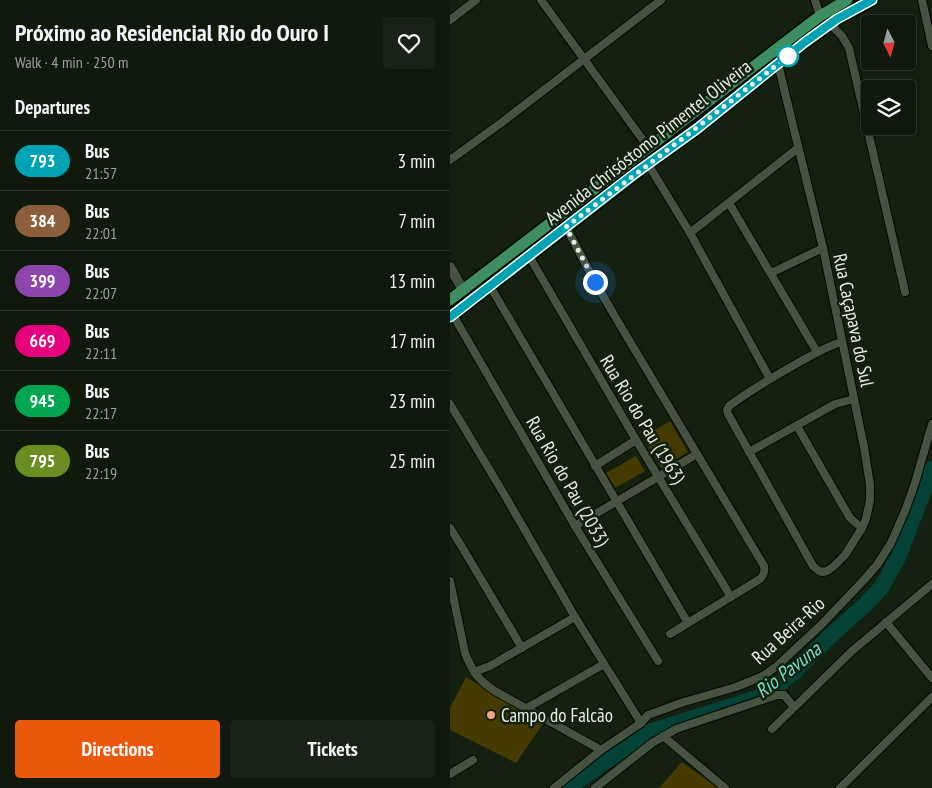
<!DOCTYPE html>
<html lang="en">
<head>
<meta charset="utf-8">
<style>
  :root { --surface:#0f190c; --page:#182215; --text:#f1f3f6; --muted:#9ba09d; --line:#2f382d; --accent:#ea580c }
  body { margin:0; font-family:"PT Sans Narrow",sans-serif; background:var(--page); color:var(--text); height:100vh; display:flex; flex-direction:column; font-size:19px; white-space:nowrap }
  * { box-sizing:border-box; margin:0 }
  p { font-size:16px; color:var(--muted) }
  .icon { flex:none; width:28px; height:28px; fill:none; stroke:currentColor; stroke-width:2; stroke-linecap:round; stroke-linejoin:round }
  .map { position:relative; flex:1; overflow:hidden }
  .drawer { display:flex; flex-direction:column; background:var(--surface); width:450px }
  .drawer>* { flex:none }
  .badge { padding:0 10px; border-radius:16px; font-size:18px; line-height:32px }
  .needle { width:32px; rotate:174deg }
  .tools { position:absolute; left:411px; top:15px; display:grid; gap:10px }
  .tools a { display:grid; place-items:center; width:55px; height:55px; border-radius:5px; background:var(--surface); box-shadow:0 2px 12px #0003,0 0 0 1px var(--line); font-size:25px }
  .you { position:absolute; width:25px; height:25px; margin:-12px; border:4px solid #fff; border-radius:50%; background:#1a73e8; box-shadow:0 0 0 8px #1a73e833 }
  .map>.badge { position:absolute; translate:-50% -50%; box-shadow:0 0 0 2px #fff }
  h2 { padding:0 15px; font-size:19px; line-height:45px }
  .round { display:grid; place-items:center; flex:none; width:52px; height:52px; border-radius:5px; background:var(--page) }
  .head { display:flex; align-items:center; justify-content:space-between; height:85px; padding:0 15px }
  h1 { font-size:24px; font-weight:600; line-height:38px }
  .action { display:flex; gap:10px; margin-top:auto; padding:10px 15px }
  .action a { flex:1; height:58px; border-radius:5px; background:var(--accent); color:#fff; font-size:20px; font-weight:600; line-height:58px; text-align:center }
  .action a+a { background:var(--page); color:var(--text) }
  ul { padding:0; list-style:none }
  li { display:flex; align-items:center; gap:15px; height:60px; padding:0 15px; border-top:1px solid var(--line) }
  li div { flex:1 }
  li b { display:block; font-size:19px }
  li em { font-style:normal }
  li .badge { min-width:55px; font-weight:700; text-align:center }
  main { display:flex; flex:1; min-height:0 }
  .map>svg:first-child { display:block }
  .green { fill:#453b00 }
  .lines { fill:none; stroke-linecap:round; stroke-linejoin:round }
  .river { stroke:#044136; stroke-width:16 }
  .street-casing { stroke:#020a01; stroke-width:10 }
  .secondary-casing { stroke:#020a01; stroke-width:12 }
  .primary-casing { stroke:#020a01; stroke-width:14 }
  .street { stroke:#455340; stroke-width:8 }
  .secondary { stroke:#455340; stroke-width:10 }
  .primary { stroke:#3e8e62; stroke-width:11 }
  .line-casing { stroke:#fff; stroke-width:11 }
  .line { stroke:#00a3b4; stroke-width:8 }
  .walk { stroke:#e5eee3; stroke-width:5; stroke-dasharray:0 9 }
  .stop-dot { fill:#fff; stroke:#00a3b4; stroke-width:2.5 }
  .poi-dot { fill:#f39f83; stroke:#142110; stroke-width:2 }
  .labels { text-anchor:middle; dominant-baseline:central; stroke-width:5; stroke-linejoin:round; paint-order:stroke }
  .street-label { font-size:19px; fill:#e5eee3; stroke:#142110 }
  .poi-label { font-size:19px; fill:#e5eee3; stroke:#142110; text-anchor:start }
  .water-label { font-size:20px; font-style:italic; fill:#75dfc8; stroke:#142110 }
</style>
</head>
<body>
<main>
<section class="drawer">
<div class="head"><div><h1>Próximo ao Residencial Rio do Ouro I</h1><p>Walk · 4 min · 250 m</p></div><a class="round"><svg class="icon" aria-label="heart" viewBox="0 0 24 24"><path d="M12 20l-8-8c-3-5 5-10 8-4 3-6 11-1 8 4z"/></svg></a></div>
<h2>Departures</h2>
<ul>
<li><span class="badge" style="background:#00a3b4;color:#fff">793</span><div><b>Bus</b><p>21:57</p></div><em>3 min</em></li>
<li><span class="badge" style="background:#8b5e3c;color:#fff">384</span><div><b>Bus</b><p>22:01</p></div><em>7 min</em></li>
<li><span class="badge" style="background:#8e44ad;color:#fff">399</span><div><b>Bus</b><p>22:07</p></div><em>13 min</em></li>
<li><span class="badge" style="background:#e6007e;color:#fff">669</span><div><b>Bus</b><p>22:11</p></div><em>17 min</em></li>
<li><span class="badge" style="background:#00a651;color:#fff">945</span><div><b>Bus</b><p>22:17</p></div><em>23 min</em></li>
<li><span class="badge" style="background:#6b8e23;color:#fff">795</span><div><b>Bus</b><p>22:19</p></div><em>25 min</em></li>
</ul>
<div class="action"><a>Directions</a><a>Tickets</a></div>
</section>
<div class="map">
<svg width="482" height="788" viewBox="0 0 482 788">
  <rect width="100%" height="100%" fill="#142110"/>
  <g class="green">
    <path d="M220,421L238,452L211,468L193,437Z"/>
    <path d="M186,456L195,471L165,488L156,473Z"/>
    <path d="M16,677L94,722L66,763L0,730V708Z"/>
    <path d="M232,762L268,788H209Z"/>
  </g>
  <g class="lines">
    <path class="river" d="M118,788L196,733L307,698L324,688L345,671L379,637L416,604L431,588L448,558L482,469"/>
    <g class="street-casing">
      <g id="street">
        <path d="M91,0L198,147"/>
        <path d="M365,0L370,16"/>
        <path d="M472,0L482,46"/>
        <path d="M0,20L26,0"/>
        <path d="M380,24L392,36L399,48L455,292"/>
        <path d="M328,64L373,248L414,447L420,485V500L416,519L412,528L395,555L383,567L377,571L373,572L369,571L363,566L278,414L277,410L279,406C301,390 323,377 346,364C361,356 375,347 391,342"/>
        <path d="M0,160L51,123L211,0"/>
        <path d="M198,164L240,233L320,379"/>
        <path d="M279,203L367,352"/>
        <path d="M116,227L145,282L170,325L314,566C315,572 314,575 310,579L220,634"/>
        <path d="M240,233L348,148"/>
        <path d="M79,256L186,440L281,597"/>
        <path d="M321,273L373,248"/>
        <path d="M40,286L238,623"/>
        <path d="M3,315L125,526L208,661"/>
        <path d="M0,404L54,494L125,617L191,723"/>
        <path d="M347,426L400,518L412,528"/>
        <path d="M299,452L385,404L404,399"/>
        <path d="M145,466L186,440"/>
        <path d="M125,526L247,454"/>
        <path d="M0,528L9,542L72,648"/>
        <path d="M0,581L15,653C22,671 29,681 45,691L151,750"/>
        <path d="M436,622L482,678"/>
        <path d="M24,672L40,666L125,617"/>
        <path d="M77,708L154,664"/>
        <path d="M322,729L402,651L482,584"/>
        <path d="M213,736L275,788"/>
        <path d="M0,774L23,760"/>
        <path d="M104,788L151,750L191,723L198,715L234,702L286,687L313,676L327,666L371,625L412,582L427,565L441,543L455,511L465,483L482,424"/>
        <path d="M145,788L202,743L226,729L327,695H334L344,707"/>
        <path d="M390,788L482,697"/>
      </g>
    </g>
    <g class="secondary-casing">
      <path id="secondary" d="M0,267L13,290"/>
    </g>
    <g class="primary-casing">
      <g id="primary">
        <path d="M0,300L350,31L370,16L397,0"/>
        <path d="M0,317L198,164L248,128L355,42L387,19L422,0"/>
      </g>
    </g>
    <use href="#street" class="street"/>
    <use href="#secondary" class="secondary"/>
    <use href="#primary" class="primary"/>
  </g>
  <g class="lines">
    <g class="line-casing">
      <path id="line" d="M0,317L184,174L248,128L355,42L387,19L422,0"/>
    </g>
    <use href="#line" class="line"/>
    <path class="walk" d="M145,282L116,227C191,170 266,114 339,55L338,56"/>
  </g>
  <circle class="stop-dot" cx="338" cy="56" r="10"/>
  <circle class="poi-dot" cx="41" cy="715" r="5"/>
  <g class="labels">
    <g class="street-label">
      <text transform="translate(198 142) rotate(-38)">Avenida Chrisóstomo Pimentel Oliveira</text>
      <text transform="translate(404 320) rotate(78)">Rua Caçapava do Sul</text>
      <text transform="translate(193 419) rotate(59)">Rua Rio do Pau (1963)</text>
      <text transform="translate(118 481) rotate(60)">Rua Rio do Pau (2033)</text>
      <text transform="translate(338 630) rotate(-42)">Rua Beira-Rio</text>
    </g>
    <g class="poi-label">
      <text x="51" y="715">Campo do Falcão</text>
    </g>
    <g class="water-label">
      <text transform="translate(338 670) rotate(-38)">Rio Pavuna</text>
    </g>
  </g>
</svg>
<div class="tools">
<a><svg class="needle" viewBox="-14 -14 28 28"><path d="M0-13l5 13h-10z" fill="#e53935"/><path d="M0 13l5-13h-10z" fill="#9ba09d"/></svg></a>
<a><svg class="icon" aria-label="layers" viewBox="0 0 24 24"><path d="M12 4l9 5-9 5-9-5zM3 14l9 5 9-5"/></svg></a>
</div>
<div class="you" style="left:145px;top:282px"></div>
</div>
</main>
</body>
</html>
